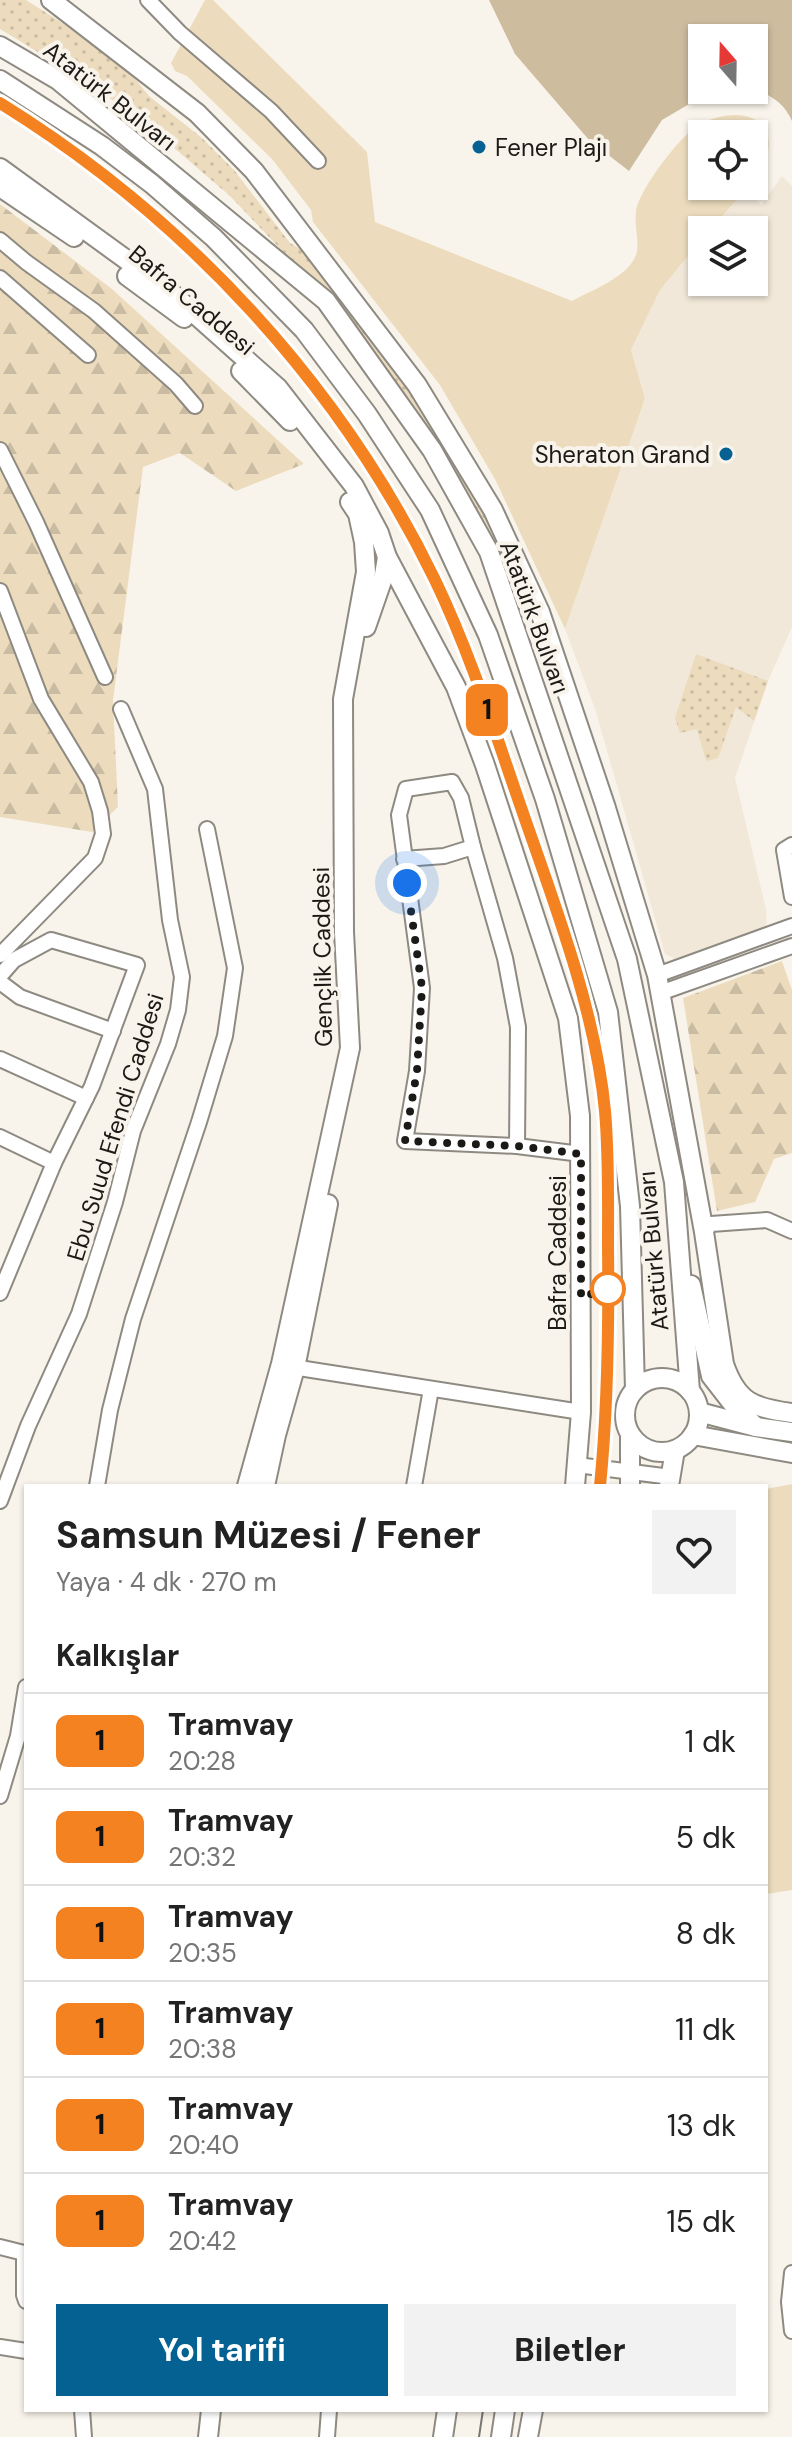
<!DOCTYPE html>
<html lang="tr">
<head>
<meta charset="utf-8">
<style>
  :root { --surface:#fff; --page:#f2f2f2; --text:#222; --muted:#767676; --line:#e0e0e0; --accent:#056192 }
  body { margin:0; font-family:"DM Sans",sans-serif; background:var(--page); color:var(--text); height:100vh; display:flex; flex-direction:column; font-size:30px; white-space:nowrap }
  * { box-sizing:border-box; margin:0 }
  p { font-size:26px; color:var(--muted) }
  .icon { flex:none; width:44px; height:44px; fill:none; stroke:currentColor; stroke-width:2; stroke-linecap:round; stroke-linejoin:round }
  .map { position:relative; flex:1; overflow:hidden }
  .details { position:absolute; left:24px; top:1484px; width:744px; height:928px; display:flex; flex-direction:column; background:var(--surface); border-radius:0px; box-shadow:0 2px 6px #0004 }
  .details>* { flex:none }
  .badge { padding:0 16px; border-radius:12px; font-size:28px; line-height:52px }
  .needle { width:52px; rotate:340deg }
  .controls { position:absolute; left:688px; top:24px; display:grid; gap:16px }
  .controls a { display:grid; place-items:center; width:80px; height:80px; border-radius:0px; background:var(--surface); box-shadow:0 2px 6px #0004; font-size:40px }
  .you { position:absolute; width:40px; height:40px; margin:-20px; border:6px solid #fff; border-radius:50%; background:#1a73e8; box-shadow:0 0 0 12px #1a73e833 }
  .map>.badge { position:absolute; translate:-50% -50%; box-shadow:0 0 0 4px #fff }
  h2 { padding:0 32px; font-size:30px; line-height:72px }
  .round { display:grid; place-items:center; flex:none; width:84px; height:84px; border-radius:0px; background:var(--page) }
  .summary { display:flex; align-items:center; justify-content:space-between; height:136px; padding:0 32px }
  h1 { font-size:38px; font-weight:700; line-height:60px }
  .button { display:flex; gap:16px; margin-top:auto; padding:16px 32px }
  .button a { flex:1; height:92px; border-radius:0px; background:var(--accent); color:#fff; font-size:32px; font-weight:700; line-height:92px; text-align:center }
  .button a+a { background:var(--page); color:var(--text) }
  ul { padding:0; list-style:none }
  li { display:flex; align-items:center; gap:24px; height:96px; padding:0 32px; border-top:2px solid var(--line) }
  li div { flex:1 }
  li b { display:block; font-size:30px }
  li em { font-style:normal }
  li .badge { min-width:88px; font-weight:700; text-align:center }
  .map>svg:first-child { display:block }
  .built { fill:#f1e8d9 }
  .grass { fill:url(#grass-dots) }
  .forest { fill:url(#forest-firs) }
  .park { fill:#ecdcbd }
  .water { fill:#cdbc9e }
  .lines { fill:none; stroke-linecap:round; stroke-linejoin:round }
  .minor-casing { stroke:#8e8a82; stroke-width:18 }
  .major-casing { stroke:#8e8a82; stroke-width:22 }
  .minor { stroke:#fff; stroke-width:14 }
  .major { stroke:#fff; stroke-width:18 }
  .tram { stroke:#7a7671; stroke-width:2 }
  .line-casing { stroke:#fff; stroke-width:18 }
  .line { stroke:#f58220; stroke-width:12 }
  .walk { stroke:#1c1a17; stroke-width:8; stroke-dasharray:0 14.4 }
  .poi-dot { fill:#056192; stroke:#f9f4eb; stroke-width:3 }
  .stop-dot { fill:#fff; stroke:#f58220; stroke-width:4 }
  .labels { text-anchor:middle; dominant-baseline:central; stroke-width:8; stroke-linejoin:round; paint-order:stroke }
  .street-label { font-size:24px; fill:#1c1a17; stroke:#f9f4eb }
  .poi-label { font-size:24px; fill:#1c1a17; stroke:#f9f4eb; text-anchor:start }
</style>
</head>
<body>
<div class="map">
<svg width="792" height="2437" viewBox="0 0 792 2437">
  <defs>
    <pattern id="grass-dots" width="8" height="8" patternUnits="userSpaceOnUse" patternTransform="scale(2)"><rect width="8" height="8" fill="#ecdcbd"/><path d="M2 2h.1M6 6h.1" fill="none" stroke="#cabca2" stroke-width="1.8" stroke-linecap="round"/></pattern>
    <pattern id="forest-firs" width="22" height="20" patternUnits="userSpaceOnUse" patternTransform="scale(2)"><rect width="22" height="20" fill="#ecdcbd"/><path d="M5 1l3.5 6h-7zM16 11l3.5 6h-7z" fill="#cabca2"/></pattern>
  </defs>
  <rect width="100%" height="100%" fill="#f9f4eb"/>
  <path class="built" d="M782,176L792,186V627L768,681L735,778L766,909L767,930L677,960L665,954L595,709L565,629L645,400L631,350L660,290L702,239V282H754V230H710L749,186H753L752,194L761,205Z"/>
  <g class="grass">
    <path d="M0,0H26L67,26L133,76L149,96L202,138L234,170L290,243L302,250C358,324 418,397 464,477C507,552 537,630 566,711L534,624L499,555L333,304L230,196L159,135L95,87L0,29Z"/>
    <path d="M696,654L768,681L754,721L736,707L718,758L706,761L697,729L680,733L675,718Z"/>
  </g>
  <g class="forest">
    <path d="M0,204L112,289L304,464L236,491L180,453L143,467L113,700L118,807L92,832L0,817Z"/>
    <path d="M782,961L792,990V1153L774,1159L755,1202L717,1211L683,998Z"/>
  </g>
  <g class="park">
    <path d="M205,0H213L367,152L375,222L572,301C592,290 628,277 636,255C640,243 634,225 636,212C638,191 681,134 700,124C750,99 792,128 754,180V134H702V186H749L710,230H702V239L660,290L631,350L645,399L565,629L496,481L440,385L313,222L311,210L272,159L187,76L175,71L171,63Z"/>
    <path d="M792,1484V1890L766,1894V1489Z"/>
  </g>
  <path class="water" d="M489,0H792V121C784,103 772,96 754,89V38H702V90H713L662,120L629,171L589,140L515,54Z"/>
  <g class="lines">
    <g class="minor-casing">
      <g id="minor">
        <path d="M148,0L180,33L271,111L318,161"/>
        <path d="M0,240L26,262L94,311L176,384L195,406"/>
        <path d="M0,278L88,355"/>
        <path d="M0,450L36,522L105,677"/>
        <path d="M0,591L41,699L91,782L100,811L103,834L95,858L0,955"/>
        <path d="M792,845L784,850L792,897"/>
        <path d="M473,847L505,958L518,1027L517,1146"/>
        <path d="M404,859L444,856L473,847L461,798L452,782L406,789L399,815L422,988L417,1071L405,1141L517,1146L581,1154"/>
        <path d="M657,975L792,926"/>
        <path d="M0,976L14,960L51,940L137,965L92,1086L54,1163L0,1293"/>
        <path d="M0,982L20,997L113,1031"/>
        <path d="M660,993L792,946"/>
        <path d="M0,1059L86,1098"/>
        <path d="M0,1137L54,1163"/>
        <path d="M704,1232L711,1224L767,1220L792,1231"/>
        <path d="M286,1366L581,1412"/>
        <path d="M577,1465L671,1477"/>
        <path d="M97,1486L110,1410L133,1319L199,1122L225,1036L235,968L207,829"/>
        <path d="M414,1486L431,1389"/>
        <path d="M0,1501L28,1426L79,1314L115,1202L133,1131L168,1044L178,1010L182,977L170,920L155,789L121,709"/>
        <path d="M0,1796L18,1736L26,1687"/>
        <path d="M0,2247L24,2253V2295L26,2301"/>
        <path d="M792,2273L789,2302L792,2331"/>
        <path d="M0,2347L26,2351"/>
        <path d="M82,2410L84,2437"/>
        <path d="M327,2437L329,2410"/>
      </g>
    </g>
    <g class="major-casing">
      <g id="major">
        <path d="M51,0L197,113L254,171L417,385L493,510L540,612L605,805L657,975L704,1232L724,1364C737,1402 753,1408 792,1413"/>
        <path d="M0,46L58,80L326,301L432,450L489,552L627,959L674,1182L690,1391"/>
        <path d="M0,80L102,146L152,184L214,238L304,330L367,414L430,510L488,635L545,799L608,1012L630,1206L635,1389"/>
        <path d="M0,168L168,290L278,388L354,486L379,533L387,557L456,687L485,765L568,1018L580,1116L581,1412L575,1486"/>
        <path d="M0,187L74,237"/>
        <path d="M127,276L184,318"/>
        <path d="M241,371L290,421"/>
        <path d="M366,627L384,575L387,557"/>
        <path d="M691,1285L711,1376L732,1403L756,1427"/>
        <circle cx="662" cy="1415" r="37"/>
        <path d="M699,1412L756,1427L792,1432"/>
        <path d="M693,1435L792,1453"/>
        <path d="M247,1486L281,1364L350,1048L344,932L343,699L366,572L364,542L358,514L350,502"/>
        <path d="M265,1486L276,1435L295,1368L328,1204"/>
        <path d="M630,1486V1436"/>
        <path d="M669,1486L675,1450"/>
        <path d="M208,2437L211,2410"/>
        <path d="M443,2437L447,2410"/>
        <path d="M501,2437L505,2410"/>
        <path d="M528,2437L533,2410"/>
      </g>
    </g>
    <use href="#minor" class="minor"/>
    <use href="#major" class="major"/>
    <g class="tram">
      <path d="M0,103C186,217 340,384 435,580C472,657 498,739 525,819C558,914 595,1011 605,1111C610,1159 608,1207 608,1255C609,1332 608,1409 600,1486"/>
      <path d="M479,2437L483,2410"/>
    </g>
  </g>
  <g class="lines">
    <g class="line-casing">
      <path id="line" d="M0,103C186,218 340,384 435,580C472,657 497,739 525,819C557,910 596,1015 605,1111C609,1156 608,1202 608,1247C609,1327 608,1406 600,1486"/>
    </g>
    <use href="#line" class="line"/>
    <path class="walk" d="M407,883L422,988L417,1071L405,1141L517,1146L581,1154V1297L608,1289"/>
  </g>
  <g class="poi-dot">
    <circle cx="479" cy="147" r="8"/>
    <circle cx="726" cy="454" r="8"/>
  </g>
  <circle class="stop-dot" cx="608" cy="1289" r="16"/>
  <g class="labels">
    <g class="street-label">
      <text transform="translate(110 96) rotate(38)">Atatürk Bulvarı</text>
      <text transform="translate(192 300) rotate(40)">Bafra Caddesi</text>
      <text transform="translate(535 617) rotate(70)">Atatürk Bulvarı</text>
      <text transform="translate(322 957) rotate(-91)">Gençlik Caddesi</text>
      <text transform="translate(115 1127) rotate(-73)">Ebu Suud Efendi Caddesi</text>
      <text transform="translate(653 1251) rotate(-95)">Atatürk Bulvarı</text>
      <text transform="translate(557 1253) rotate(-90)">Bafra Caddesi</text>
    </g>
    <g class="poi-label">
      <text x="495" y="147">Fener Plajı</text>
      <text x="710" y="454" text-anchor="end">Sheraton Grand</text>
    </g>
  </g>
</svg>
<div class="controls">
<a><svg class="needle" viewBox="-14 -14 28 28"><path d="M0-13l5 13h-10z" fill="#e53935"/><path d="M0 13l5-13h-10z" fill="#767676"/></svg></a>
<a><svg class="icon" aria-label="locate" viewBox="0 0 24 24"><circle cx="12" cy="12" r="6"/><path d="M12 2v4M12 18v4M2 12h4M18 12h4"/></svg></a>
<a><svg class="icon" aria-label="layers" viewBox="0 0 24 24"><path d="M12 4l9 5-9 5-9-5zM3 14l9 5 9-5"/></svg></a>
</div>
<div class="you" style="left:407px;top:883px"></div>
<b class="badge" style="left:487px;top:710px;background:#f58220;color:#111">1</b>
<section class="details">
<div class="summary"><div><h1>Samsun Müzesi / Fener</h1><p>Yaya · 4 dk · 270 m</p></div><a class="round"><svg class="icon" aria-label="heart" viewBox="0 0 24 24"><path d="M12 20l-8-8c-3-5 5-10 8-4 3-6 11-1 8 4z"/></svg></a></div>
<h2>Kalkışlar</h2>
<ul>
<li><span class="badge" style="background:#f58220;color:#111">1</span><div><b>Tramvay</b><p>20:28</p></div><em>1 dk</em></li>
<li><span class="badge" style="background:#f58220;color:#111">1</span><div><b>Tramvay</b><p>20:32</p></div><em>5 dk</em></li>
<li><span class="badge" style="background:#f58220;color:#111">1</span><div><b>Tramvay</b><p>20:35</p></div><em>8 dk</em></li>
<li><span class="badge" style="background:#f58220;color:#111">1</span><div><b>Tramvay</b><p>20:38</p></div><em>11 dk</em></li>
<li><span class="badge" style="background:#f58220;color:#111">1</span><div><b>Tramvay</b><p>20:40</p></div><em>13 dk</em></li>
<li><span class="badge" style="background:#f58220;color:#111">1</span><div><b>Tramvay</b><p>20:42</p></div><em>15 dk</em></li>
</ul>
<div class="button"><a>Yol tarifi</a><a>Biletler</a></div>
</section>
</div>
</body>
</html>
